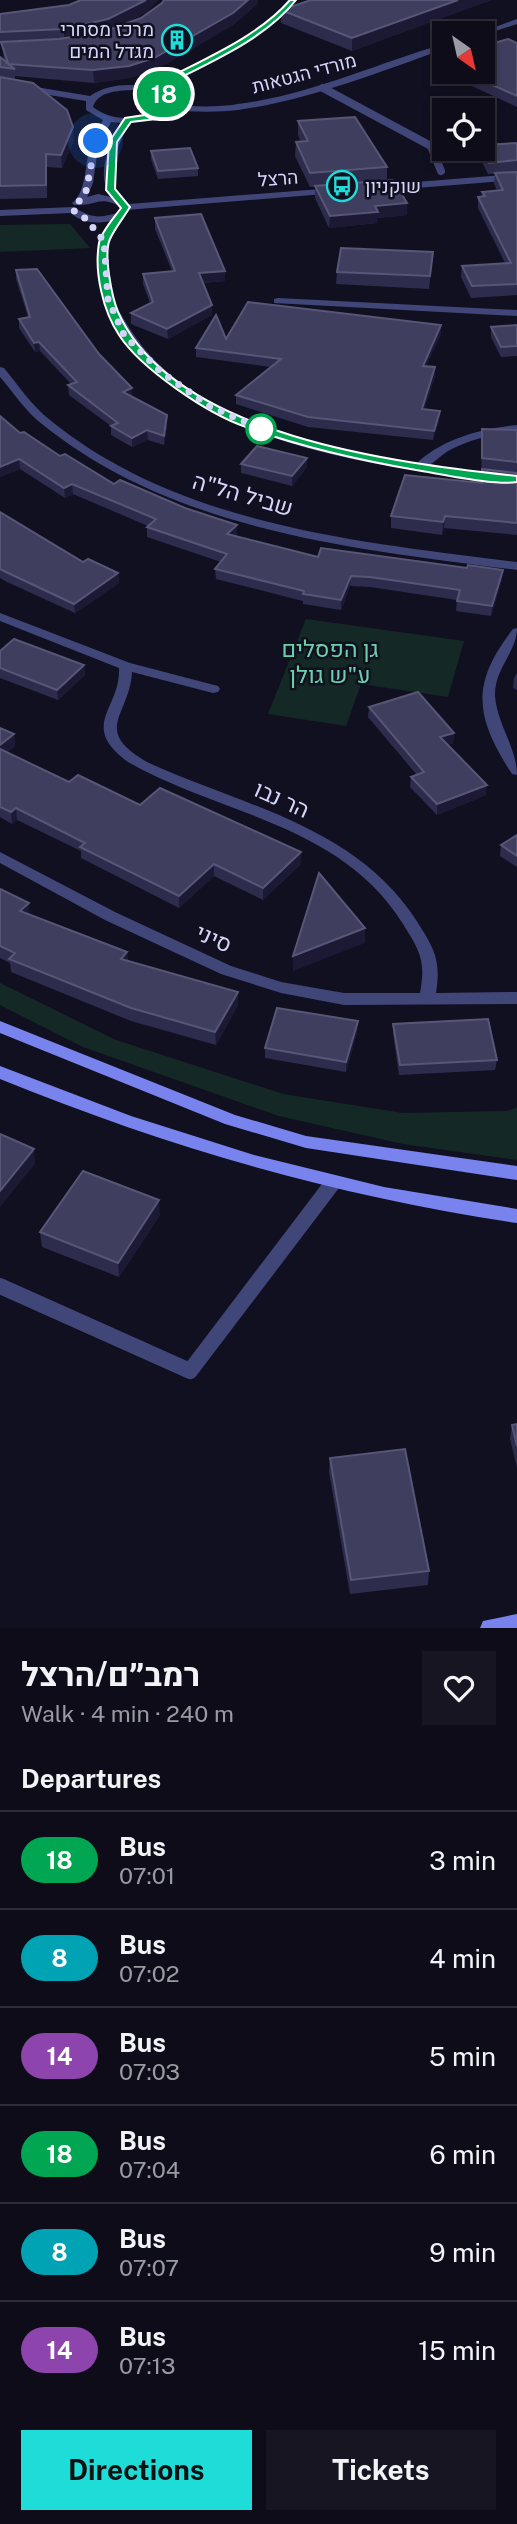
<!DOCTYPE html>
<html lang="en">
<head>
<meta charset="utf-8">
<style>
  :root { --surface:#0d0c18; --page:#161521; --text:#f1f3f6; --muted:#9a9ba2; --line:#2d2c37; --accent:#1eddd9 }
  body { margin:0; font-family:"Public Sans",Heebo,sans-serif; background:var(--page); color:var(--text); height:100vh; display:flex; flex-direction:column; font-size:26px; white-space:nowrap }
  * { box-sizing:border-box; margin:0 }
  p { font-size:23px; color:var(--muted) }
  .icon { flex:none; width:38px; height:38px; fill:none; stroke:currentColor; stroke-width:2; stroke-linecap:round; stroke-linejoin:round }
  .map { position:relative; height:1628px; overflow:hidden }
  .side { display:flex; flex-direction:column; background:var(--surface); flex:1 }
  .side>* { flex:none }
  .badge { padding:0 14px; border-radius:23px; font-size:24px; line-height:46px }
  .needle { width:46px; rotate:146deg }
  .controls { position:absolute; left:432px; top:21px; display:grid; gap:14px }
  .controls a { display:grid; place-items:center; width:63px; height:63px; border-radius:0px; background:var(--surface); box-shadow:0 4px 10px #0003,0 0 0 2px var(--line); font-size:35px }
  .you { position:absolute; width:35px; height:35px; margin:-18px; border:5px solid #fff; border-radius:50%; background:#1a73e8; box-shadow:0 0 0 10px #1a73e833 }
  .map>.badge { position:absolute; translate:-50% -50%; box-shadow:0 0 0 4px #fff }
  h2 { padding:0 21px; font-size:26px; line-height:63px }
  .round { display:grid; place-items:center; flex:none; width:74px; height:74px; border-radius:0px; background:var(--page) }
  .headline { display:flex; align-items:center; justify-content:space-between; height:119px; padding:0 21px }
  h1 { font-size:33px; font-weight:700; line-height:52px }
  .cta { display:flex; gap:14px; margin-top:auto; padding:14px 21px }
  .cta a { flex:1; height:80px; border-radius:0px; background:var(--accent); color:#111; font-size:28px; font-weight:700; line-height:80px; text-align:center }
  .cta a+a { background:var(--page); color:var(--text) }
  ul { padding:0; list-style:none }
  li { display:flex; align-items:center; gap:21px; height:98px; padding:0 21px; border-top:2px solid var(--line) }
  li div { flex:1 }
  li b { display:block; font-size:26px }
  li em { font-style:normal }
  li .badge { min-width:77px; font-weight:700; text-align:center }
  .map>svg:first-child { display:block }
  .green { fill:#142926 }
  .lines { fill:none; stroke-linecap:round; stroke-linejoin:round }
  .service-far1 { stroke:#414679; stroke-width:8 }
  .service { stroke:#414679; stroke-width:16 }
  .minor { fill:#414679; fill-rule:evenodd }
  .tertiary { fill:#414679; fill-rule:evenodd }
  .secondary { fill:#7883ed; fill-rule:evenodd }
  .wall { fill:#2e2c4c }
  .shaded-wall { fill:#1b1933 }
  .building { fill:#403e5f; stroke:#575677; stroke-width:2 }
  .line { fill:#00a651; stroke:#fff; stroke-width:2 }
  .walk { stroke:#d5d5f9; stroke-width:7; stroke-dasharray:0 12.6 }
  .stop-dot { fill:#fff; stroke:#00a651; stroke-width:3.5 }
  .labels { text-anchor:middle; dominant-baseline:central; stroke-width:5; stroke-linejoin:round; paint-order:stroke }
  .far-poi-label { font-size:19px; fill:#d5d5f9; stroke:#111020; text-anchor:end }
  .far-street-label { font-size:19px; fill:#d5d5f9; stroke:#111020 }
  .street-label { font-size:23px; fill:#d5d5f9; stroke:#111020 }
  .park-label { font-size:23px; fill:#6bd0aa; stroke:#111020 }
</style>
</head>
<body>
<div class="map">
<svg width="517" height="1628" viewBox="0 0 517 1628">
  <rect width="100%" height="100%" fill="#111020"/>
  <g class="green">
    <path d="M70,224L90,248L0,252V225Z"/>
    <path d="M306,619L464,641L448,697L361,684L346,726L268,714Z"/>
    <path d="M0,983L116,1040L283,1094L403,1113L506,1111L517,1108V1160L403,1144L279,1116L83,1047L0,1005Z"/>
  </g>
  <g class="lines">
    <path class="service-far1" d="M323,88L431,146L441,171"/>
    <path class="service" d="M0,1286L190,1371L332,1184"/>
    <g class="minor">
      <path d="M517,19V24L483,35V33H479Z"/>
      <path d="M444,44V49C377,73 309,100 238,110C215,113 191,111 168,111L164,108L168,105C191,106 215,108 238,104C310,95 375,64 444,44Z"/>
      <path d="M278,298L517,310V316L274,303V299Z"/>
      <path d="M0,367L4,368C18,385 32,406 50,420C179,525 357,542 517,562V570C354,549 174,531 42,424C26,412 13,392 0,377Z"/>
      <path d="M517,425V431C493,434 470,439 448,451C438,457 427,471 415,469L413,467C440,439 480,429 517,425Z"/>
      <path d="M0,613L130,663L218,686L220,689L218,692L213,693L132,672C130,715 91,730 147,762C245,807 357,826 418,923C435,950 441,961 436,993L517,992V1004L344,1005L281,993L221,974L105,920L0,863V852L115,912L231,966L281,982L344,993H420C426,961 420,951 403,924C341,824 221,815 128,762C78,725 121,709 119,668L0,621Z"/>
      <path d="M517,628C517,652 494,669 495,696C497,724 517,748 517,775L512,774C475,717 470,684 513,629Z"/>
    </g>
    <g class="tertiary">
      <path d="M288,0H296C264,44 205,65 158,89L172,97V108L154,119L130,123C120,141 104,172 117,192C119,196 125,200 129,204L334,188L339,191L337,193L126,210C99,193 100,206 74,205L72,203C86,193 85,166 89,151C92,140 98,130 103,120L86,110V101L0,87V81L90,96C107,84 129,83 149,87C194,64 258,40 288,0ZM132,90L150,92L165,100L164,107C143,121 114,123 93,107C98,91 117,91 132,90ZM111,122L122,123C109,144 95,174 111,197L98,194L87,197L93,183L98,148Z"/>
      <path d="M517,174V180L379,191L374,188L379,185Z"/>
      <path d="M73,207C93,218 97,219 120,212L125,215C105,235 105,263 111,289C115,306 123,318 132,332C205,443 395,462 517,477V483C404,470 251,454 161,377C154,371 144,364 138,356C129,346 122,332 114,321C95,291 91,251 110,221C96,224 82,223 71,213L0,216V210Z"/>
    </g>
    <g class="secondary">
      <path d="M0,1021L235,1115L306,1136L517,1166V1180L306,1148L225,1124L0,1033Z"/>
      <path d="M0,1066L131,1116L254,1155L384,1187L517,1209V1223C335,1196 170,1148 0,1079Z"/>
      <path d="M517,1614V1628H480L483,1621Z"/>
    </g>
  </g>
  <g class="wall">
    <path d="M81,0H158L146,12L122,25L141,18L162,3L164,0H258L257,4L233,25L154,71L129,78L94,83L15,76V80L74,140L62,168L47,167V198L0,199V57L4,61L2,44H0V14L69,5Z"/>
    <path d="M311,0H491L352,51L281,23V10Z"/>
    <path d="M517,43V107L459,80V72H483V46Z"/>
    <path d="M298,121L387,167V181L407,203V215L377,218V223L329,228L315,198V187H310L295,156L296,142H301L298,135Z"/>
    <path d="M517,143V295L471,298L461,277L462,266L505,263L478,208V197L482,196V192L497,190L494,184L495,173L517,172L488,174L479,156V149Z"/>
    <path d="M151,151L198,168V176L158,179L151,159Z"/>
    <path d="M155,218L225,271V281L203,283L212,305V315L168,339L131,324V313L150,303L143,284V274L172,271L155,229Z"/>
    <path d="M432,265L429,289L336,284L337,272Z"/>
    <path d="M16,270L132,388V397L167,425L164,445L148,440L132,447L111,435V426L69,395L68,385L71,384L40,351L35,352L19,328V319L28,317L16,279Z"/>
    <path d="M441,325V334L426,366L435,376L424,410L439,421L433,440L308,427L236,404V395L271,367L196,357V348L226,339Z"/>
    <path d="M517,325V356L501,357L491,337V327Z"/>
    <path d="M482,429L517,430V535L444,528L442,535L391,528V516L481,483Z"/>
    <path d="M20,433L60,456L114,484L237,535L235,537L318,557L502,580L491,616L456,611L457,600L370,587L350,586L341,610L303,604V601L216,579L215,569L221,562L147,537V527L148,526L73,494L65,498L20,469L0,477Z"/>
    <path d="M307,458V467L292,486L241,473V464Z"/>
    <path d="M0,512L83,562L118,573L119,583L75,613L7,582L0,578Z"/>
    <path d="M0,651L84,665L85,675L58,700L0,678Z"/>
    <path d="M517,673V690L513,688L514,678Z"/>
    <path d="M369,707L454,733L453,743L447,745L486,795L437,815L410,787L411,777L417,775L368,717Z"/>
    <path d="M0,728L14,734L15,746L7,752L69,782L140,805L301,852V864L263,900L214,876L179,908L81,858V851L17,820L12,824L0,817Z"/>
    <path d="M517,835V867L500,856L501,845Z"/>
    <path d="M0,889L30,915L127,952L128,961L238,992V1005L216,1045L131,1021L11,972L10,963L0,958Z"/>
    <path d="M393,1024L497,1060L495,1070L399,1075L393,1034Z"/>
    <path d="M357,1032L346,1072L265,1058V1048Z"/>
    <path d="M160,1215L119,1277L42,1247L40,1232Z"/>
    <path d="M517,1424V1468L510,1439L512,1425Z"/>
    <path d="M330,1458L429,1571L428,1585L350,1594L329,1472Z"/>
  </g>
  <g class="shaded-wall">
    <path d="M146,0H158L146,12L109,31L64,41V29Z"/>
    <path d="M248,0H258L257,4L233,25L154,71L129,78L94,83L93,70Z"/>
    <path d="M458,0H491L352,51V38Z"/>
    <path d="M73,127L74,140L62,168L61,155Z"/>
    <path d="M407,203V215L377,218V223L329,228L330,216L375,206Z"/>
    <path d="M225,271V281L199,283V273Z"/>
    <path d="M212,305V315L168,339L167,329Z"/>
    <path d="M441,325V334L422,375L423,366Z"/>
    <path d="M39,342L40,351L35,352L34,343Z"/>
    <path d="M435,367V376L421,419L422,409Z"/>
    <path d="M132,388V398L123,392Z"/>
    <path d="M440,411L439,421L433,440L434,431Z"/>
    <path d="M167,415V425L164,445V436Z"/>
    <path d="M147,430L148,440L132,447V438Z"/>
    <path d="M307,458V467L292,486V476Z"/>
    <path d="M19,459L20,469L0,477V467Z"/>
    <path d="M72,484L73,494L65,498L64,488Z"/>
    <path d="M445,516L444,528L442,535L443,522Z"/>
    <path d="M237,525V535L227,544V534Z"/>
    <path d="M503,570L502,580L491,616L492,606Z"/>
    <path d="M118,573L119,583L75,613L74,604Z"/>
    <path d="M351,576L350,586L341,610V600Z"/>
    <path d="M84,665L85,675L58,700L57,690Z"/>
    <path d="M454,733L453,743L439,748L440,737Z"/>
    <path d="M14,734L15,746L0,758V745Z"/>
    <path d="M487,785L486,795L437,815V804Z"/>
    <path d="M16,808L17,820L12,824L11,812Z"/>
    <path d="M301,852V864L263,900V888Z"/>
    <path d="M214,864V876L179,908V896Z"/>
    <path d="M29,903L30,916L20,911Z"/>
    <path d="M365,928V943L293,971V956Z"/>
    <path d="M127,952L128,965L121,959Z"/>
    <path d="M238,992V1005L216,1045L215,1032Z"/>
    <path d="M358,1021L357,1032L346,1072V1062Z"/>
    <path d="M34,1149L35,1164L0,1207V1191Z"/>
    <path d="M159,1200L160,1215L119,1277L118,1263Z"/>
  </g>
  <g class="building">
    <path d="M81,0H146L108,19L64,29L0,32V14L69,5Z"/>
    <path d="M164,0H248L233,13L154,58L129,66L93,70L8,64L15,69L0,67V57L8,63L1,42L59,39L103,32L141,18L162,3Z"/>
    <path d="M311,0H458L352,38L281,10Z"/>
    <path d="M508,39L517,43V96L464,72H483V63L494,59L483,54V46Z"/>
    <path d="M0,77L33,83L67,110L73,127L61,155L46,154V185L0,186Z"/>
    <path d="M355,117L387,167L310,173L296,142L308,141L298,121Z"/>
    <path d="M517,143V160L489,163L481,149H483V145Z"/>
    <path d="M190,148L198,168L158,171L151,151Z"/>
    <path d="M517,172V284L472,286L462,266L511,263L478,197L485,196L482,192L503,190L495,173Z"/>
    <path d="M393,180L407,203L375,206L378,212L330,216L315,186Z"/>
    <path d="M201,214L225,271L199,273L212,305L167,329L131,313L153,302L143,274L175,271L155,218Z"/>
    <path d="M341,248L433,252L430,276L337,272Z"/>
    <path d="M37,269L99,354L132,388L123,392L167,415L164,436L147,430L132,438L111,426L118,423L68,385L77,382L39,342L34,343L19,319L30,317L16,270Z"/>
    <path d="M248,302L441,325L423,366L435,367L422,409L440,411L434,431L308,417L236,395L281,359L196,348L216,315L226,339Z"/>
    <path d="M517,325V346L501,347L491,327Z"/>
    <path d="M0,416L20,433L24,432L60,456L65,454L114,484L120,480L185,508L237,525L227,534L318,557L321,548L467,568L468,565L503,570L492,606L457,601L460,590L370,577L351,576L341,600L303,594L304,591L215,569L227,554L147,527L156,519L72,484L64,488L19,459L0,467Z"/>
    <path d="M482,429L517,430V462L482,458Z"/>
    <path d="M257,446L307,458L292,476L241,464Z"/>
    <path d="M482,469L517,473V523L445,516L443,522L391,516L405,475L482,483Z"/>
    <path d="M0,512L83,562L88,559L118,573L74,604L6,572L0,569Z"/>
    <path d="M14,639L84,665L57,690L0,668V651Z"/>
    <path d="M418,692L454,733L440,737L487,785L437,804L411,777L424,772L369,707Z"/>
    <path d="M0,728L14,734L0,745Z"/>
    <path d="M0,749L69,782L78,775L140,805L160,788L301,852L263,888L214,864L179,896L80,847L85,843L16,808L11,812L0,807Z"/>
    <path d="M517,835V856L501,845Z"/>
    <path d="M319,873L365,928L293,956Z"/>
    <path d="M0,889L29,903L20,911L127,952L121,959L238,992L215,1032L131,1008L9,959L15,953L0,946Z"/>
    <path d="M277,1008L358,1021L346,1062L265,1048Z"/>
    <path d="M488,1019L497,1060L400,1065L393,1024Z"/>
    <path d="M0,1134L34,1149L0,1191Z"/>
    <path d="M83,1171L159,1200L118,1263L40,1232Z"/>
    <path d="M517,1424V1446L512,1425Z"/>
    <path d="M405,1449L429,1571L351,1580L330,1458Z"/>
  </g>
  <path class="line" d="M290,0H296C264,41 203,65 158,89L174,99L171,110L156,119L131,122L117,142L115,189L130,207C124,217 115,228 110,239C103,254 112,297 118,312C174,437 397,463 517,476V482C498,486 441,474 416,470C358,460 301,447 246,427C208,414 141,369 119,335C103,311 94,272 99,243C101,232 114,218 121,208L106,190L109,142L125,118L151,114L164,107L165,100L149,91V88C196,62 255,40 290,0Z"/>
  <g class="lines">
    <path class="walk" d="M96,141L86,191L73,210L86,219L104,241L108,299L124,335L161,372L209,406L261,429"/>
  </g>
  <defs>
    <g id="building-ring" transform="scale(1.575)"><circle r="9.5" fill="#111020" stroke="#1eddd9" stroke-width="1.5"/><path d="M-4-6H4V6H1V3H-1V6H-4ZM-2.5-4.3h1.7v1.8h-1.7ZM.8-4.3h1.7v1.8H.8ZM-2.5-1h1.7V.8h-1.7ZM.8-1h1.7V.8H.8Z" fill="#1eddd9"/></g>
    <g id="bus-ring" transform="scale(1.575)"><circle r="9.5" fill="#111020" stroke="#1eddd9" stroke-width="1.5"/><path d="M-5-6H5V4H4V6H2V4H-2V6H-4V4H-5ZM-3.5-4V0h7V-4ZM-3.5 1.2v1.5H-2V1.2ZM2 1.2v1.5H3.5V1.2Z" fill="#1eddd9"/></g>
  </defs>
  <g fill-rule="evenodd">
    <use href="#building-ring" x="177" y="40"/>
    <use href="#bus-ring" x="342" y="186"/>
  </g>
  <circle class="stop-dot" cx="261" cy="429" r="14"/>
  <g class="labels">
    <g class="far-poi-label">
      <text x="154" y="29">מרכז מסחרי<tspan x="154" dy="22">מגדל המים</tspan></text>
      <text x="365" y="186" text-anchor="start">שוקניון</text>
    </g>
    <g class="far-street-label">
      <text transform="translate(304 73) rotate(-15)">מורדי הגטאות</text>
      <text transform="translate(278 178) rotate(-4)">הרצל</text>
    </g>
    <g class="street-label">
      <text transform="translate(243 494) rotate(16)">שביל הל"ה</text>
      <text transform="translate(282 799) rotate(24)">הר נבו</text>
      <text transform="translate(214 938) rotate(24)">סיני</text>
    </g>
    <g class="park-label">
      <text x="330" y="648">גן הפסלים<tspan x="330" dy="26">ע"ש גולן</tspan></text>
    </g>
  </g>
</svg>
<div class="controls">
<a><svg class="needle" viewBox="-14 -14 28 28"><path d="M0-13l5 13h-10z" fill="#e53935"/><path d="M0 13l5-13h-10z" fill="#9a9ba2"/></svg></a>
<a><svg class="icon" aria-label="locate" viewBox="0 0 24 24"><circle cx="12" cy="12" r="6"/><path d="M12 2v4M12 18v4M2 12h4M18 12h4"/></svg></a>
</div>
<div class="you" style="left:96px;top:141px"></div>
<b class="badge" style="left:164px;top:94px;background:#00a651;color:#fff">18</b>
</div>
<section class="side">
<div class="headline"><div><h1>רמב״ם/הרצל</h1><p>Walk · 4 min · 240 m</p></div><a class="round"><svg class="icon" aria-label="heart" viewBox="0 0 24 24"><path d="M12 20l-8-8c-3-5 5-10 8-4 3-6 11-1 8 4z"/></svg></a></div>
<h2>Departures</h2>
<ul>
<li><span class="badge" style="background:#00a651;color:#fff">18</span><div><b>Bus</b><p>07:01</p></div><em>3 min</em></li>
<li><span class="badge" style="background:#00a3b4;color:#fff">8</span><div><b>Bus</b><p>07:02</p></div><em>4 min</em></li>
<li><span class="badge" style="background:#8e44ad;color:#fff">14</span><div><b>Bus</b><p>07:03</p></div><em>5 min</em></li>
<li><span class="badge" style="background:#00a651;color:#fff">18</span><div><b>Bus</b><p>07:04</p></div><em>6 min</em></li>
<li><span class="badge" style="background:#00a3b4;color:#fff">8</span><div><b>Bus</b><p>07:07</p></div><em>9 min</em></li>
<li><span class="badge" style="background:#8e44ad;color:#fff">14</span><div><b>Bus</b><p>07:13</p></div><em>15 min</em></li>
</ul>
<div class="cta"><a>Directions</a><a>Tickets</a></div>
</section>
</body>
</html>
